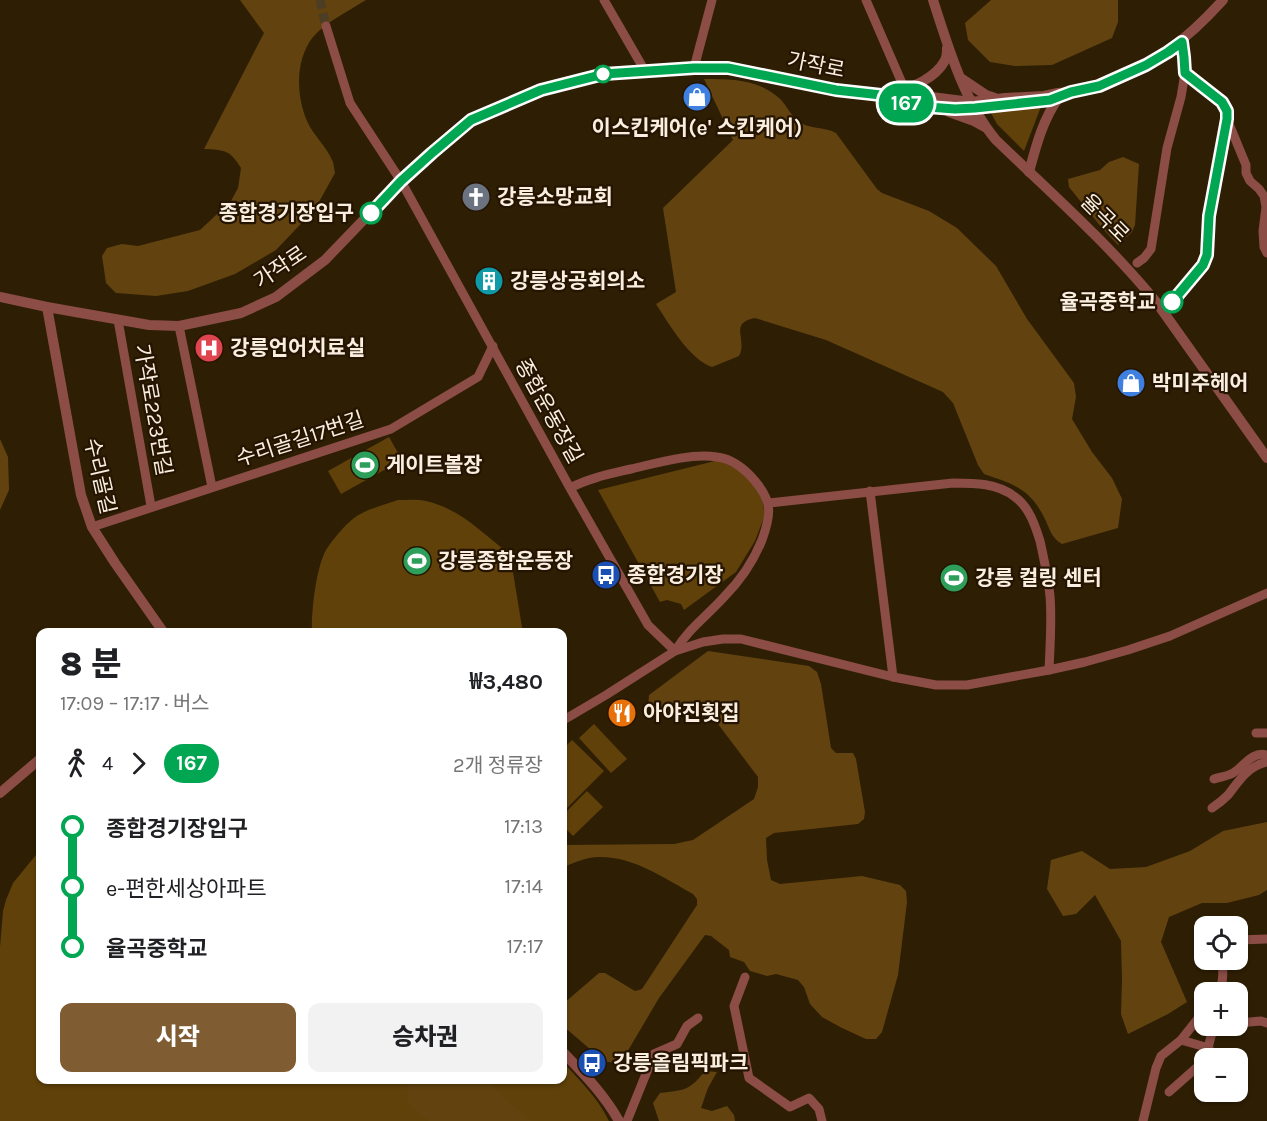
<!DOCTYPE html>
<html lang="ko">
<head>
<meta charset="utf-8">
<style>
  :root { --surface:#fff; --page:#f2f2f2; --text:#202124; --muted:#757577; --accent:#7f5c32 }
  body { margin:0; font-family:Karla,"Noto Sans KR",sans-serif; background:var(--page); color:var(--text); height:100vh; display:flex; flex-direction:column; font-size:22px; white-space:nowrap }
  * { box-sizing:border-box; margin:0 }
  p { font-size:20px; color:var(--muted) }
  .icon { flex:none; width:33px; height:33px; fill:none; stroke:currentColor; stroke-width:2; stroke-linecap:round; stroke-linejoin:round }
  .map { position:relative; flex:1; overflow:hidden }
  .drawer { position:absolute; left:36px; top:628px; width:531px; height:456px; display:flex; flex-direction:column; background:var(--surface); border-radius:12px; box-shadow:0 2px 4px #0004 }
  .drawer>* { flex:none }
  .badge { padding:0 12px; border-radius:20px; font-size:21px; line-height:39px }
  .controls { position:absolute; left:1194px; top:916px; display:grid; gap:12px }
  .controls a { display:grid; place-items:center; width:54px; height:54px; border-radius:12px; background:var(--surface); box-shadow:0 2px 4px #0004; font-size:30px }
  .map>.badge { position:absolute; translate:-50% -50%; box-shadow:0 0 0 3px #fff }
  .legs { display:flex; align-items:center; gap:9px; height:66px; padding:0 24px; font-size:20px }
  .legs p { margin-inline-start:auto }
  .summary { display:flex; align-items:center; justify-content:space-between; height:102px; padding:0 24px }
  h1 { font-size:33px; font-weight:800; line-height:45px }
  .cta { display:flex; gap:12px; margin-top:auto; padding:12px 24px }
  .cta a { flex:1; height:69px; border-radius:12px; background:var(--accent); color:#fff; font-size:24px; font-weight:800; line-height:69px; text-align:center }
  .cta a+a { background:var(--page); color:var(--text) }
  ul { padding:0 24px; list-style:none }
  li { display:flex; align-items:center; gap:21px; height:60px; font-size:22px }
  li i { display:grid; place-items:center; width:9px; height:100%; margin:0 8px; background:currentColor }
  li i::after { content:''; width:15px; height:15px; margin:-8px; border:4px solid; border-radius:50%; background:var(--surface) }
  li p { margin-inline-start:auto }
  li:first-child i { background:linear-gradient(#0000 50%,currentColor 0) }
  li:last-child i { background:linear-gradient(currentColor 50%,#0000 0) }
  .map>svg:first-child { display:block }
  .green { fill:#604109 }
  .forest { fill:#624310 }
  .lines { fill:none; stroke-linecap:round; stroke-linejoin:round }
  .minor-tunnel { stroke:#4c3d25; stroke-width:9; stroke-dasharray:9 4.5; stroke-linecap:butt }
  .minor { stroke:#8b4d46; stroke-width:9 }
  .tertiary { stroke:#8b4d46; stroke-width:10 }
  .line-1-casing { stroke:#fff; stroke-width:14 }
  .line-1 { stroke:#00a651; stroke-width:9 }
  .stop-1-dot { fill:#fff; stroke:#00a651; stroke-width:3 }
  .labels { text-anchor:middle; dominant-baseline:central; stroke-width:4.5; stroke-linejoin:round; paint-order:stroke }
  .street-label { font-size:21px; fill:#f9eedf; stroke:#241400 }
  .poi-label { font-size:21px; font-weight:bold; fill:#f9eedf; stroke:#241400; text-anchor:start }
  .stop-label { font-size:21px; font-weight:bold; fill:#f9eedf; stroke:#241400; text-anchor:end }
</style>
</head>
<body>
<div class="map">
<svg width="1267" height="1121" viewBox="0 0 1267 1121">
  <rect width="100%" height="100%" fill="#2e1e04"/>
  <g class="green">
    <path d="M1042,104L1024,151L997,124L991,113Z"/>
    <path d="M389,437L402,460L341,494L328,471Z"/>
    <path d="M719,460L738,470L754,484L762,499L765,515L755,541L736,572L684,610L681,604L667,600L660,602L598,490Z"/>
    <path d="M398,500C407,500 418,499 426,501C463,510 481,533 510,554L523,633H312C311,612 316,568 326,550C333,539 344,526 354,518C366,509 384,505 398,500Z"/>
    <path d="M594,724L627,759L611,773L579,738Z"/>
    <path d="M572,740L604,771L563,812V749Z"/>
    <path d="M587,791L603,807L573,836L563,826V815Z"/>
    <path d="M40,850V1080H562L563,1062C580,1081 598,1098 609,1121H0V947L3,911L6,900L13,883Z"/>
  </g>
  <g class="forest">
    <path d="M240,0H366C350,10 326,22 313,37C295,60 296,95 307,121C313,135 327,147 332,160C334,163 334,169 335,173L315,209L276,250L235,274L188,291L156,296L116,293L106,283L102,256L107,248L122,244L138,246L200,230L231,201L238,188L241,168C230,150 225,150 204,149L264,33Z"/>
    <path d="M991,0H1118V22L1112,38L1052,65L1015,66L990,62L968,40L965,23Z"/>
    <path d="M704,79C731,79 758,79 779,98C787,105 791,117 801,123C811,129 825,127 836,133L877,189L882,193L929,211L957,228L996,266L1027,319L1074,383L1076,397L1072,419L1092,452L1112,478L1122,499L1118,528L1062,544C1051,538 1049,527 1044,517C1029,488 1013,484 984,474L978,465L953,403L943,392L826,340L755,318C728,323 748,339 739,356L712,367C689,359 669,324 656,304L676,292L663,208L733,140Z"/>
    <path d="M1123,157L1139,164L1135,225L1132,232L1118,245L1102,228L1069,187L1068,179L1100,170L1109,162Z"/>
    <path d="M0,439L8,457L9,490L0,510Z"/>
    <path d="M708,651L809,666L817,672L821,684L831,748L836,753H853L856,759L865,812L864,819L858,824L774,833L766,838L767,860L771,880L780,884L862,876L900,885L906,891L907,902L898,975L882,1032L876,1039H866L842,1028L822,1017L810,1004L804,987L798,980L776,974L767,976L750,971L744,962L730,957L729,950L711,936L705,935L659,998L623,1059C617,1063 612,1063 604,1061L563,1026V1004L599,973H605L635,991L642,989L697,905V899L693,894C664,878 633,856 598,857C587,857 574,863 563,867V845L674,844L693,840L754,799L758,787V777L718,724L702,717L652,712L648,707L649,695Z"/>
    <path d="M1267,822V890L1259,895L1227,903H1202L1169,917L1161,942L1187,1002L1168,1014L1128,1034L1121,1014L1122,979L1121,941L1095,895L1076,914L1063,916L1047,889L1051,860L1082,851L1110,869L1146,867L1190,851L1223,831Z"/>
    <path d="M705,1071L717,1072L708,1088L701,1108L712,1111L727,1106L734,1115L735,1121H659L653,1103L660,1093C685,1090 689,1091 705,1071Z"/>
    <path d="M406,1080H490C501,1098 516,1108 532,1121H429L413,1109L408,1101Z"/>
  </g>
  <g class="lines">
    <path class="minor-tunnel" d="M320,0L326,26"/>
    <g class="minor">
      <path d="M604,0L645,71"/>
      <path d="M866,0L905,90"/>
      <path d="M326,26L350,103L401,181L570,488L648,625L675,651C690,627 706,617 724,597C740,581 754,560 762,540C771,515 773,502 755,481C745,469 733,459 717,457C690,453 657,463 631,469C610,474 589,478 570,488"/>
      <path d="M694,68L712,0"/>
      <path d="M1185,73L1222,103L1227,111V119L1241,153L1246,165V173L1250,181L1259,189L1264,196L1266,207L1263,231L1264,247L1267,253"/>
      <path d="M1137,263L1144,258L1151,249L1167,148L1181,97L1185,73L1184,57L1182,42"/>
      <path d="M1170,305L1203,265L1207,255L1209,216L1227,119"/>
      <path d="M118,320L151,506"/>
      <path d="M179,326L212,487"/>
      <path d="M870,491L893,677"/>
      <path d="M769,503L953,483C974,483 998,483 1015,497C1029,507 1035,525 1040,541C1044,559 1048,577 1050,596C1052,620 1050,646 1049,670"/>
      <path d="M92,527L391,429L478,377L493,346"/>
      <path d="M562,721L606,695L675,651L703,642L723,639H741L893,677L936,685H967L1049,670L1085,662L1128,650L1170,636L1267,593"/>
      <path d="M1256,733H1267"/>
      <path d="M1214,779C1220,777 1228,776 1233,773C1245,766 1251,751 1267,755"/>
      <path d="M1212,808C1218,804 1223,800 1228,795C1239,781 1248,766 1267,762"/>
      <path d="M1238,940L1267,939"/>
      <path d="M745,977L734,1006L749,1078L790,1107L809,1098L819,1109L822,1121"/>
      <path d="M1218,993C1224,983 1223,971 1222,960"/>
      <path d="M1238,1023L1261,1021L1267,1023"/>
      <path d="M1181,1040L1209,1048"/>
      <path d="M1205,1059L1213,1029L1218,1026"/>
      <path d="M1169,1092L1204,1061"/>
      <path d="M627,1121L654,1054L677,1044L687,1026L698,1018"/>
      <path d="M1143,1121L1156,1068L1161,1056L1181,1040L1204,1011"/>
    </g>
    <g class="tertiary">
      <path d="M933,0C948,46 964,102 996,140C1051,193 1109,244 1157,303L1267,458"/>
      <path d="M962,79L986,95L995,98"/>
      <path d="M898,92C914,86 935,78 944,62C947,58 947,53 947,48"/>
      <path d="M1064,95C1076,90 1089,89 1101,85C1154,65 1185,42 1223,0"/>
      <path d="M890,98L914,106L955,109L975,108L1029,103"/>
      <path d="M949,112L974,121L985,127"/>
      <path d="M1029,172C1036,146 1043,119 1059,97"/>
      <path d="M0,297L47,307L149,325L179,326L241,313L276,297L325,260L401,181L432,153L471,120L541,90L604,74L694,68H728L836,90L881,95L908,94L971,102L1005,98L1044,96L1058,93L1071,92"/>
      <path d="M47,307L81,495L92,527L115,563L164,633"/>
      <path d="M0,793L40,759"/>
      <path d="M562,1051C583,1073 604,1094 619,1121"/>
    </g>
  </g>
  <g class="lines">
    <g class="line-1-casing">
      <path id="line-1" d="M371,213L401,181L432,153L471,120L541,90L604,74L694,68H728L836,90L881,95L914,106L955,109L975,108L1050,100L1071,92L1099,86L1146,65L1168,52L1182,42L1184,57L1185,73L1222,102L1227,111V119L1209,216L1207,255L1203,265L1172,302"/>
    </g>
    <use href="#line-1" class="line-1"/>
  </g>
  <defs>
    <g id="shop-disc" transform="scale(1.5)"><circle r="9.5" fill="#3f7fe0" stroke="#241400"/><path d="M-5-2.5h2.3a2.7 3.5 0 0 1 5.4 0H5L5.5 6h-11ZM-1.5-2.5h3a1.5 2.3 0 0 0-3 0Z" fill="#fff"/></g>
    <g id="church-disc" transform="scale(1.5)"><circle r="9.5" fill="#6b7280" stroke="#241400"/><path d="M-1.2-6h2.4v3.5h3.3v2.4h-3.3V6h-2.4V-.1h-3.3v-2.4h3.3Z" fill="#fff"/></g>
    <g id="building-disc" transform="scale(1.5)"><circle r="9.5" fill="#0f9aa8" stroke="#241400"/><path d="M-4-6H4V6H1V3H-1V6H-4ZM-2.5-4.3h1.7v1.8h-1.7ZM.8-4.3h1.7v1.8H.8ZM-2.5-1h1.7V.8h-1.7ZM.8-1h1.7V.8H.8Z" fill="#fff"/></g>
    <g id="hospital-disc" transform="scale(1.5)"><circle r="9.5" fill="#e0444e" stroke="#241400"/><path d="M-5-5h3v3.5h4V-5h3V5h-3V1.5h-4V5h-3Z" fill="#fff"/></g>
    <g id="stadium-disc" transform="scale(1.5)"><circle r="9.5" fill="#2e9e5b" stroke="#241400"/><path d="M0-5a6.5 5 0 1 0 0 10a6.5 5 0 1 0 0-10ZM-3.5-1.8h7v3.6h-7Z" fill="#fff"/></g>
    <g id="bus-disc" transform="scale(1.5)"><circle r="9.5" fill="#1a4fb4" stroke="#241400"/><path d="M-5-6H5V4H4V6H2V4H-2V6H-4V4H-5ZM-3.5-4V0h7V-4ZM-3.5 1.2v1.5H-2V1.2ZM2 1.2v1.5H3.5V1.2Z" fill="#fff"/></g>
    <g id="restaurant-disc" transform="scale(1.5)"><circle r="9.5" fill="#e8710a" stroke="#241400"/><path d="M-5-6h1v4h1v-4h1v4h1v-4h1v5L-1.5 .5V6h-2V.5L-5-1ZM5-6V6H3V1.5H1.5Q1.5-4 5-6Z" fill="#fff"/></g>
  </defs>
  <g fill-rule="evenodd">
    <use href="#shop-disc" x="697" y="97"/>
    <use href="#church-disc" x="476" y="197"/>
    <use href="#building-disc" x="489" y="281"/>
    <use href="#hospital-disc" x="209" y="348"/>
    <use href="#shop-disc" x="1131" y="383"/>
    <use href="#stadium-disc" x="365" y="465"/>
    <use href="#stadium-disc" x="417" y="561"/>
    <use href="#bus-disc" x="606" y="575"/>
    <use href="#stadium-disc" x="954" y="578"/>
    <use href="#restaurant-disc" x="622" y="713"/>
    <use href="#bus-disc" x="592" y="1063"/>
  </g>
  <g class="stop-1-dot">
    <circle cx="603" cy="74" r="8"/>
    <circle cx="371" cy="213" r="10"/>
    <circle cx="1172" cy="302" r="10"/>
  </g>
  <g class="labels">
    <g class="street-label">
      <text transform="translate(816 65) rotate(11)">가작로</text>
      <text transform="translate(1105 218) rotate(45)">율곡로</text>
      <text transform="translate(280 267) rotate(-34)">가작로</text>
      <text transform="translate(153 410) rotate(80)">가작로223번길</text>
      <text transform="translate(549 411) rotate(61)">종합운동장길</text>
      <text transform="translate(300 439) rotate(-18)">수리골길17번길</text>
      <text transform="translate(100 476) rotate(77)">수리골길</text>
    </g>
    <g class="poi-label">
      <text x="697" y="128" text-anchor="middle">이스킨케어(e' 스킨케어)</text>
      <text x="497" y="197">강릉소망교회</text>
      <text x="510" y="281">강릉상공회의소</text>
      <text x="230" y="348">강릉언어치료실</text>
      <text x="1152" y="383">박미주헤어</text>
      <text x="386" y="465">게이트볼장</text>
      <text x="438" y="561">강릉종합운동장</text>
      <text x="627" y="575">종합경기장</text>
      <text x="975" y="578">강릉 컬링 센터</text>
      <text x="643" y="713">아야진횟집</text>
      <text x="613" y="1063">강릉올림픽파크</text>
    </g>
    <g class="stop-label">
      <text x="354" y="213">종합경기장입구</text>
      <text x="1156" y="302">율곡중학교</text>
    </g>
  </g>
</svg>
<div class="controls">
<a><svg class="icon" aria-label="locate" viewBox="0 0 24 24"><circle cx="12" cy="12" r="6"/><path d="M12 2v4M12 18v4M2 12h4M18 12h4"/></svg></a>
<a>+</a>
<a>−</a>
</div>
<b class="badge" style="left:906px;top:103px;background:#00a651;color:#fff">167</b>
<section class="drawer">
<div class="summary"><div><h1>8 분</h1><p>17:09 – 17:17 · 버스</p></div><b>₩3,480</b></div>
<div class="legs"><svg class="icon" aria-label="walk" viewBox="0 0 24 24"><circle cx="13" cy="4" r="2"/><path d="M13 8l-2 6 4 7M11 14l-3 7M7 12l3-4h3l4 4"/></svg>4<svg class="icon" aria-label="forward" viewBox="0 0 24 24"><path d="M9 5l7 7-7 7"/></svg><b class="badge" style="background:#00a651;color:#fff">167</b><p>2개 정류장</p></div>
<ul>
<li><i style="color:#00a651"></i><b>종합경기장입구</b><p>17:13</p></li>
<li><i style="color:#00a651"></i><span>e-편한세상아파트</span><p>17:14</p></li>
<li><i style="color:#00a651"></i><b>율곡중학교</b><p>17:17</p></li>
</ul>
<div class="cta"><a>시작</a><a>승차권</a></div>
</section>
</div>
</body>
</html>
